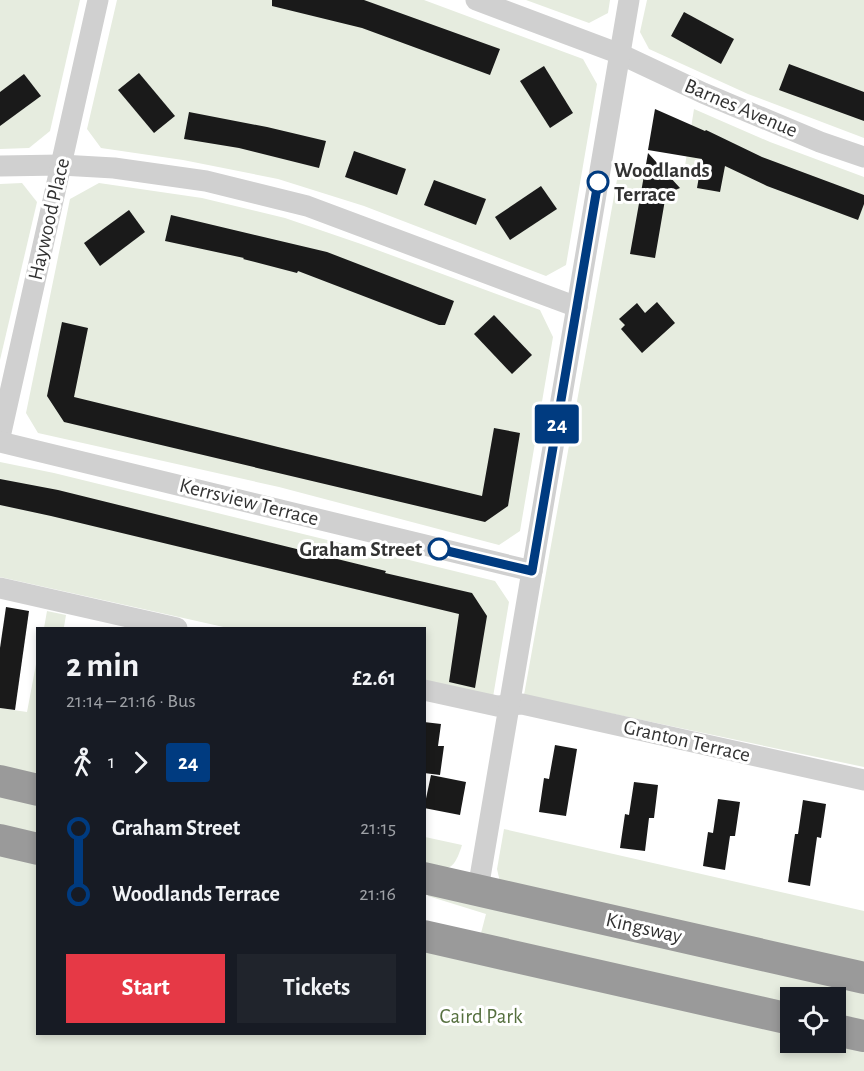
<!DOCTYPE html>
<html lang="en">
<head>
<meta charset="utf-8">
<style>
  :root { --surface:#171b24; --page:#20242c; --text:#f1f3f6; --muted:#9ea1a6; --accent:#e63946 }
  body { margin:0; font-family:"Alegreya Sans",sans-serif; background:var(--page); color:var(--text); height:100vh; display:flex; flex-direction:column; font-size:22px; white-space:nowrap }
  * { box-sizing:border-box; margin:0 }
  p { font-size:20px; color:var(--muted) }
  .icon { flex:none; width:33px; height:33px; fill:none; stroke:currentColor; stroke-width:2; stroke-linecap:round; stroke-linejoin:round }
  .map { position:relative; flex:1; overflow:hidden }
  .drawer { position:absolute; left:36px; top:627px; width:390px; height:408px; display:flex; flex-direction:column; background:var(--surface); border-radius:0px; box-shadow:0 3px 9px #0003 }
  .drawer>* { flex:none }
  .badge { padding:0 12px; border-radius:4px; font-size:21px; line-height:39px }
  .tools { position:absolute; left:780px; top:987px; display:grid; gap:12px }
  .tools a { display:grid; place-items:center; width:66px; height:66px; border-radius:0px; background:var(--surface); box-shadow:0 3px 9px #0003; font-size:30px }
  .map>.badge { position:absolute; translate:-50% -50%; box-shadow:0 0 0 3px #fff }
  .legs { display:flex; align-items:center; gap:9px; height:66px; padding:0 30px; font-size:20px }
  .legs p { margin-inline-start:auto }
  .head { display:flex; align-items:center; justify-content:space-between; height:102px; padding:0 30px }
  h1 { font-size:33px; font-weight:700; line-height:45px }
  .action { display:flex; gap:12px; margin-top:auto; padding:12px 30px }
  .action a { flex:1; height:69px; border-radius:0px; background:var(--accent); color:#fff; font-size:24px; font-weight:700; line-height:69px; text-align:center }
  .action a+a { background:var(--page); color:var(--text) }
  ul { padding:0 30px; list-style:none }
  li { display:flex; align-items:center; gap:21px; height:66px; font-size:22px }
  li i { display:grid; place-items:center; width:9px; height:100%; margin:0 8px; background:currentColor }
  li i::after { content:''; width:15px; height:15px; margin:-8px; border:4px solid; border-radius:50%; background:var(--surface) }
  li p { margin-inline-start:auto }
  li:first-child i { background:linear-gradient(#0000 50%,currentColor 0) }
  li:last-child i { background:linear-gradient(currentColor 50%,#0000 0) }
  .map>svg:first-child { display:block }
  .green { fill:#e6ecdf }
  .building { fill:#1a1a1a }
  .lines { fill:none; stroke-linecap:round; stroke-linejoin:round }
  .minor { stroke:#d0d0d0; stroke-width:21 }
  .highway { stroke:#9a9a9a; stroke-width:32 }
  .line-1-casing { stroke:#fff; stroke-width:14 }
  .line-1 { stroke:#003b80; stroke-width:9 }
  .stop-1-dot { fill:#fff; stroke:#003b80; stroke-width:3 }
  .labels { text-anchor:middle; dominant-baseline:central; stroke-width:6; stroke-linejoin:round; paint-order:stroke }
  .street-label { font-size:21px; fill:#333; stroke:#fff }
  .stop-label { font-size:21px; font-weight:bold; fill:#333; stroke:#fff; text-anchor:start }
  .park-label { font-size:21px; fill:#56703f; stroke:#fff }
</style>
</head>
<body>
<div class="map">
<svg width="864" height="1071" viewBox="0 0 864 1071">
  <rect width="100%" height="100%" fill="#fff"/>
  <g class="green">
    <path d="M0,0H80L50,131L29,148L0,149Z"/>
    <path d="M117,0H424L583,59L597,84L566,265L546,276L364,206L278,179L183,160L101,148L87,129Z"/>
    <path d="M526,0H610L608,13L589,23Z"/>
    <path d="M647,0H864V138L748,94L649,49L640,32Z"/>
    <path d="M694,109L770,142L864,177V767L524,695L620,163L684,172Z"/>
    <path d="M22,183L37,202L0,360V184Z"/>
    <path d="M99,183L202,198L285,218L361,244L540,310L553,337L520,531L499,545L279,487L38,433L26,413L70,199Z"/>
    <path d="M0,462L54,473L495,581L509,602L493,697L425,683L424,628H228L0,577Z"/>
    <path d="M47,611L66,615L64,627L70,628H44Z"/>
    <path d="M37,659V779L0,770V708L27,712Z"/>
    <path d="M0,793L37,801V835L0,827Z"/>
    <path d="M504,829L864,911V965L500,882L497,869Z"/>
    <path d="M425,837L462,845C454,870 449,872 425,866Z"/>
    <path d="M0,850L37,859L38,1034H424L425,948L790,1031V1042H836L864,1047V1071H0Z"/>
    <path d="M429,890L864,989V1025L836,1018V998H790V1008L480,937L486,914L428,896Z"/>
  </g>
  <g class="building">
    <path d="M272,0H364L500,49L490,75L362,28L272,6Z"/>
    <path d="M684,12L734,39L721,64L671,36Z"/>
    <path d="M789,64L864,92V121L779,90Z"/>
    <path d="M544,66L573,113L550,128L520,81Z"/>
    <path d="M139,73L175,116L154,133L118,90Z"/>
    <path d="M24,74L41,96L0,126V92Z"/>
    <path d="M655,109L705,131L706,130L762,157L864,195V204L858,220L767,186L725,166L720,192L697,188L702,159L648,150Z"/>
    <path d="M189,112L267,127L326,141L319,168L239,148L184,139Z"/>
    <path d="M354,151L406,169L397,195L345,177Z"/>
    <path d="M648,153L680,188L666,194L655,258L630,254Z"/>
    <path d="M434,180L486,199L476,225L424,205Z"/>
    <path d="M541,186L557,209L510,240L495,217Z"/>
    <path d="M129,210L145,232L100,266L84,243Z"/>
    <path d="M171,215L327,252L454,301L445,325H439L298,271L297,273L243,259L244,258L165,241Z"/>
    <path d="M657,302L675,323L642,353L621,329L625,325L619,319L637,303L645,313Z"/>
    <path d="M494,315L532,355L512,374L474,334Z"/>
    <path d="M62,322L88,328L74,397L278,447L482,496L494,428L520,433L508,506L485,522L64,422L47,396Z"/>
    <path d="M0,479L58,490L386,571L385,573L472,593L487,616L475,688L449,682L459,614L51,516L0,505Z"/>
    <path d="M6,607L29,611L15,710L0,708V648Z"/>
    <path d="M424,722L441,724L438,746H444L440,775L424,773Z"/>
    <path d="M555,745L577,749L566,816L539,812L544,778L549,779Z"/>
    <path d="M431,775L466,782L460,815L424,808Z"/>
    <path d="M634,782L658,785L654,818H649L645,851L620,848L625,814L629,815Z"/>
    <path d="M718,799L740,802L735,836H730L725,870L703,866L708,832L713,833Z"/>
    <path d="M803,800L826,804L821,838L817,837L810,886L788,882L795,834H798Z"/>
  </g>
  <g class="lines">
    <g class="minor">
      <path d="M476,0L620,54L703,93L820,142L864,157"/>
      <path d="M0,166L61,165L114,168L206,181L307,206L577,307"/>
      <path d="M0,437L98,0"/>
      <path d="M0,442L532,571"/>
      <path d="M0,588L177,628"/>
      <path d="M424,690L497,706L522,704L864,780"/>
      <path d="M478,889L629,0"/>
    </g>
    <g class="highway">
      <path d="M0,781L38,790"/>
      <path d="M0,840L38,849"/>
      <path d="M424,878L864,978"/>
      <path d="M424,936L790,1019"/>
      <path d="M836,1030L864,1036"/>
    </g>
  </g>
  <g class="lines">
    <g class="line-1-casing">
      <path id="line-1" d="M439,549L532,571L598,182"/>
    </g>
    <use href="#line-1" class="line-1"/>
  </g>
  <g class="stop-1-dot">
    <circle cx="598" cy="182" r="10"/>
    <circle cx="439" cy="549" r="10"/>
  </g>
  <g class="labels">
    <g class="street-label">
      <text transform="translate(741 108) rotate(23)">Barnes Avenue</text>
      <text transform="translate(49 219) rotate(-77)">Haywood Place</text>
      <text transform="translate(249 502) rotate(14)">Kerrsview Terrace</text>
      <text transform="translate(687 741) rotate(13)">Granton Terrace</text>
      <text transform="translate(644 928) rotate(13)">Kingsway</text>
    </g>
    <g class="stop-label">
      <text x="614" y="170">Woodlands<tspan x="614" dy="24">Terrace</tspan></text>
      <text x="422" y="549" text-anchor="end">Graham Street</text>
    </g>
    <g class="park-label">
      <text x="481" y="1016">Caird Park</text>
    </g>
  </g>
</svg>
<div class="tools">
<a><svg class="icon" aria-label="locate" viewBox="0 0 24 24"><circle cx="12" cy="12" r="6"/><path d="M12 2v4M12 18v4M2 12h4M18 12h4"/></svg></a>
</div>
<b class="badge" style="left:557px;top:424px;background:#003b80;color:#fff">24</b>
<section class="drawer">
<div class="head"><div><h1>2 min</h1><p>21:14 – 21:16 · Bus</p></div><b>£2.61</b></div>
<div class="legs"><svg class="icon" aria-label="walk" viewBox="0 0 24 24"><circle cx="13" cy="4" r="2"/><path d="M13 8l-2 6 4 7M11 14l-3 7M7 12l3-4h3l4 4"/></svg>1<svg class="icon" aria-label="forward" viewBox="0 0 24 24"><path d="M9 5l7 7-7 7"/></svg><b class="badge" style="background:#003b80;color:#fff">24</b></div>
<ul>
<li><i style="color:#003b80"></i><b>Graham Street</b><p>21:15</p></li>
<li><i style="color:#003b80"></i><b>Woodlands Terrace</b><p>21:16</p></li>
</ul>
<div class="action"><a>Start</a><a>Tickets</a></div>
</section>
</div>
</body>
</html>
